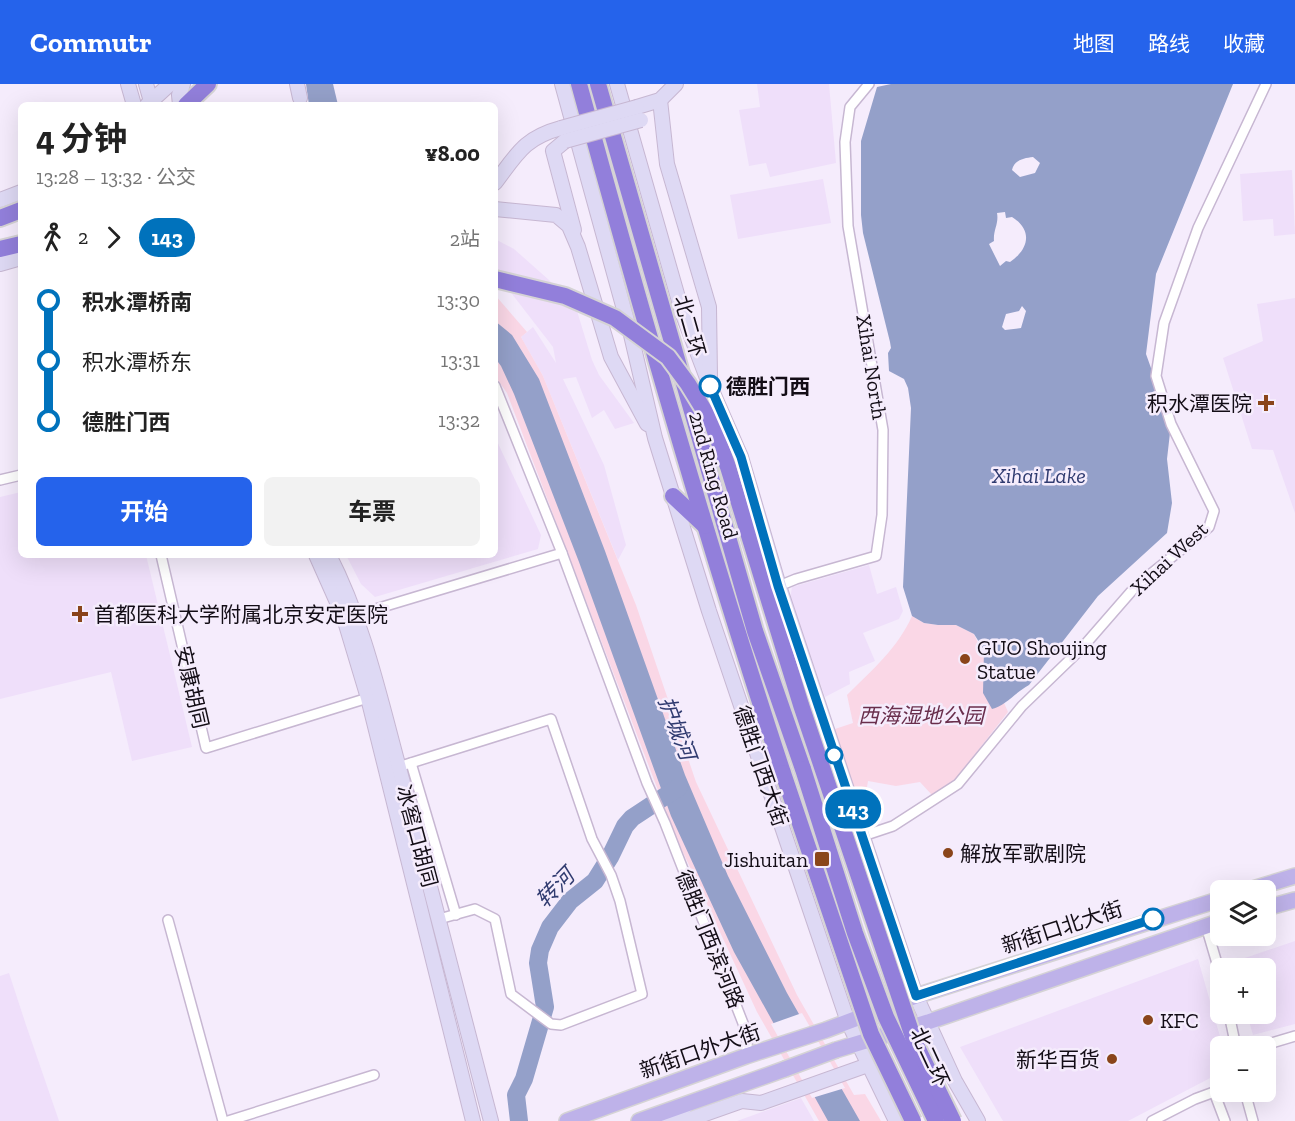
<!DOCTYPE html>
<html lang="zh">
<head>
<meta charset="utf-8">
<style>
  :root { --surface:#fff; --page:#f2f2f2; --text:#222; --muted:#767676; --accent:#2563eb }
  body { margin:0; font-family:"Zilla Slab","Noto Sans SC",serif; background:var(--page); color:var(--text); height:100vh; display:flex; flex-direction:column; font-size:22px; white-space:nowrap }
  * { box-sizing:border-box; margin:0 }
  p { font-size:20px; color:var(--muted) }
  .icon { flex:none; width:33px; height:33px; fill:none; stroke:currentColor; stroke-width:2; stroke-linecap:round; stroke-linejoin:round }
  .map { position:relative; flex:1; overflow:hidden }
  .sheet { position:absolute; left:18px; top:18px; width:480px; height:456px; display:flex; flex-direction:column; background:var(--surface); border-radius:9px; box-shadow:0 6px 24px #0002 }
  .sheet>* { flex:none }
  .badge { padding:0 12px; border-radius:20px; font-size:21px; line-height:39px }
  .buttons { position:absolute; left:1210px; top:796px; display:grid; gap:12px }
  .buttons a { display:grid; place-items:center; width:66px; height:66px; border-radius:9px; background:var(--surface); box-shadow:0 6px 24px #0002; font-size:30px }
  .map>.badge { position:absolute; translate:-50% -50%; box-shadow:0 0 0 3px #fff }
  .legs { display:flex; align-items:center; gap:9px; height:66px; padding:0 18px; font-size:20px }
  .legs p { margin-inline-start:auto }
  .head { display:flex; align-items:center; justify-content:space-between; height:102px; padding:0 18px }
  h1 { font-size:33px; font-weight:700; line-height:45px }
  .primary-button { display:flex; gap:12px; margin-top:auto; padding:12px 18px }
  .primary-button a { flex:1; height:69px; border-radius:9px; background:var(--accent); color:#fff; font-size:24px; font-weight:700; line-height:69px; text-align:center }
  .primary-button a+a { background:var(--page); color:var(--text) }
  ul { padding:0 18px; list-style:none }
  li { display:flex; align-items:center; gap:21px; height:60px; font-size:22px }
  li i { display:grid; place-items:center; width:9px; height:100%; margin:0 8px; background:currentColor }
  li i::after { content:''; width:15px; height:15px; margin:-8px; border:4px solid; border-radius:50%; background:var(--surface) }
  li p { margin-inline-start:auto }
  li:first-child i { background:linear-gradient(#0000 50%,currentColor 0) }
  li:last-child i { background:linear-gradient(currentColor 50%,#0000 0) }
  header { display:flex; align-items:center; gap:36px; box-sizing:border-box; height:84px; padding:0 30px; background:var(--accent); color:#fff }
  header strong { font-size:28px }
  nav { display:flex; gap:33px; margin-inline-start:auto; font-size:21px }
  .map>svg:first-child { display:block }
  .built { fill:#efdffa }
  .green { fill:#fad7e6 }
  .water { fill:#94a0c9; fill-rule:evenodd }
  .pier { fill:#f5ecfc }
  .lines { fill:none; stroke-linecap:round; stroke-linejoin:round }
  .river { stroke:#94a0c9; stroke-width:18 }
  .street-casing { stroke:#c7b7d2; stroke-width:12 }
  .secondary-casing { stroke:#c7b7d2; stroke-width:16 }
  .primary-casing { stroke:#d5d3d5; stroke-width:18 }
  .highway-casing { stroke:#d5d3d5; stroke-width:20 }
  .street { stroke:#fff; stroke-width:9 }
  .secondary { stroke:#ded9f4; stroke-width:14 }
  .primary { stroke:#beb2e9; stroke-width:15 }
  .highway { stroke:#927fdb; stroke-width:16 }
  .secondary-bridge-casing { stroke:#c7b7d2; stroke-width:16; stroke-linecap:butt }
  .primary-bridge-casing { stroke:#d5d3d5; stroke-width:18; stroke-linecap:butt }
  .highway-bridge-casing { stroke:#d5d3d5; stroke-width:20; stroke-linecap:butt }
  .secondary-bridge { stroke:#ded9f4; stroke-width:14 }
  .primary-bridge { stroke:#beb2e9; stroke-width:15 }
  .highway-bridge { stroke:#927fdb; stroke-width:16 }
  .line-1-casing { stroke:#fff; stroke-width:14 }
  .line-1 { stroke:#0072bc; stroke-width:9 }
  .stop-1-dot { fill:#fff; stroke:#0072bc; stroke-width:3 }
  .poi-dot { fill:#8a451a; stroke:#f5ecfc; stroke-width:2 }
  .labels { text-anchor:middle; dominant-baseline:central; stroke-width:5; stroke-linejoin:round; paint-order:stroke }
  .street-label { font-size:21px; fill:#130d16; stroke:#f5ecfc }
  .stop-label { font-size:21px; font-weight:bold; fill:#130d16; stroke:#f5ecfc; text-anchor:start }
  .poi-label { font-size:21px; fill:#130d16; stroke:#f5ecfc; text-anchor:start }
  .park-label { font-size:21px; font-style:italic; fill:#692e4c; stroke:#f5ecfc }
  .water-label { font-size:22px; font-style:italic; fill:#303b70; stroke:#f5ecfc }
</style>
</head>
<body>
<header>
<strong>Commutr</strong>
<nav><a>地图</a><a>路线</a><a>收藏</a></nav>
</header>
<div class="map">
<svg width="1295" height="1037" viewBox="0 0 1295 1037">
  <rect width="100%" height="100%" fill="#f5ecfc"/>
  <g class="built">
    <path d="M757,0H829L836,79L770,93L766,79L749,82L739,26L760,23Z"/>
    <path d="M1292,86L1295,150L1274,152L1273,135L1243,137L1240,90Z"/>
    <path d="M823,95L831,139L738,155L730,111Z"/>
    <path d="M495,155L514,165L549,196L577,227L592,276L599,291L634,339L615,345L604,326L592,334L576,293L563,295L604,381L626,461L618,476L543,292L521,253L533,243L556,279L553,263L495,188Z"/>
    <path d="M1295,214V429L1273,366L1252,365L1223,274L1263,257L1257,220Z"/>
    <path d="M495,353L541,451L538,465L375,513L361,500L346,471H495Z"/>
    <path d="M21,408V471H146L192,663L132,677L111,588L0,615V413Z"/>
    <path d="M869,481L877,510L896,503L903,527L899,535L863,549L875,577L849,588L850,600L825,613L790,515L792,503Z"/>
    <path d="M1295,857V940L1253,951L1247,930H1266V885H1235L1233,878Z"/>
    <path d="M1198,875L1223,963H1221V980L1214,992L1128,1037H1003L960,963Z"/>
    <path d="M9,889L26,941L59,1037H0V892Z"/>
    <path d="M801,1014L814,1037H737Z"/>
  </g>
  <g class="green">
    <path d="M495,211L527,248L521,253L543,292L636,521L696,698L797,911L854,1011L865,1010L881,1037H819L757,928L675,751L507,309L495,292Z"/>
    <path d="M912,532L924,539L938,541H956L974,550L1008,628L954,697L932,711L920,698L896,702L868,697L866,709L858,716L832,646L853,639L847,611C871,587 898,564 912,532Z"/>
  </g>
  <g class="water">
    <path d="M306,0H333L338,21H309Z"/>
    <path d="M891,0H1233L1156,190L1146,270L1171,340L1167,375L1172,419L1167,449L1098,512L1029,601C1016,608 1005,622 992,625L983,609L984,566L974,550L956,541H938L924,539L912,532L903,503L911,324L908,304L904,295L889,287L888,269L891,264L890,258L863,149L861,131V57L877,3ZM1033,73L1040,79L1035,89L1020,93L1012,86C1014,76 1024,74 1033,73ZM1005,128L1006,134L1012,133C1033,146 1029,165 1010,178L1006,177L1000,182L989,160L994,157C993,146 999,140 997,129ZM1022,222L1026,227L1021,244L1005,246L1002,243L1006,230L1019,227Z"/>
    <path d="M495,237L512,251L539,295L605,467L685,691L728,792L787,909L860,1037H828L734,868L671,732L579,478L514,310L501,282L495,274Z"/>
  </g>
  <path class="pier" d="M802,929L845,1004L812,1014L771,940Z"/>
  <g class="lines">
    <path class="river" d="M519,1037L516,1011L524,995L545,923L538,879L540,866L550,843L570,817L595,797L610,773L625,742L632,734L679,703"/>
    <g class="street-casing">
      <g id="street">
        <path d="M495,302L562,469L647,699L665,739L748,952L746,972"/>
        <path d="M0,396L21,391"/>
        <path d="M161,471L206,664L371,613"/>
        <path d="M779,502L796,495L876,472L882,431L883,346L848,142L845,58L850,23L869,0"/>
        <path d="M349,533L562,469"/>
        <path d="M411,679L456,831"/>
        <path d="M398,683L551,635L592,755L611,791L620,817L642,910L561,941L551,940L511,910L495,835L475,825L439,835"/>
        <path d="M863,752L893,742L958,700L1022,622L1082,564L1136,502L1209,443L1214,427L1171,340L1156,292L1164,239L1198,144L1266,0"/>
        <path d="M168,836L223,1037"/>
        <path d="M1206,842L1221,893"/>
        <path d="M1229,930L1236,963"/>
        <path d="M1258,963L1295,952"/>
        <path d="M1214,1008L1225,1037"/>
        <path d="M1245,1008L1253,1037"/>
        <path d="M228,1037L374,991"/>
        <path d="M1152,1037L1195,1015L1214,1008L1221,1003"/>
      </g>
    </g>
    <g class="secondary-casing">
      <g id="secondary">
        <path d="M128,0L134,21"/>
        <path d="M146,0L152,21"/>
        <path d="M297,0L300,14"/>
        <path d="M562,0L631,251L655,354L709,527L848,938L896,1037"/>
        <path d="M617,0L683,231L710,302L741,373L779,502L916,912L955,997L978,1037"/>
        <path d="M660,16L667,80L709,223L710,293"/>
        <path d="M147,21L170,0"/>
        <path d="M180,21L179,11L183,0"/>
        <path d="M637,23L660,16L676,0"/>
        <path d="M565,57L553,67L574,146"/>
        <path d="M495,99C517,70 524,54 561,44"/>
        <path d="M0,116L21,108"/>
        <path d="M495,125L556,131L569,142L578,163L611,273L647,340"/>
        <path d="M0,180L21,174"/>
        <path d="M316,471L344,534L368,614L473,1037"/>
        <path d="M329,471C365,541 381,619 402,695C432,809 462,923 491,1037"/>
        <path d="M668,1037L687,1021"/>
        <path d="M685,1037L742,1017L761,1019L868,981"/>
      </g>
    </g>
    <g class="primary-casing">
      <g id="primary">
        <path d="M1246,807L1295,792"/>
        <path d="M1266,824L1295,816"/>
        <path d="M836,966L928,938L1221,837"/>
        <path d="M567,1037L746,972L826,946L916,912L1221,815"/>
        <path d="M639,1037L785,985"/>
      </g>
    </g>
    <g class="highway-casing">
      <g id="highway">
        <path d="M579,0C642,231 708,462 783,689"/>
        <path d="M598,0L755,547L803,685"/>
        <path d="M186,21L208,0"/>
        <path d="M0,134L21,126"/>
        <path d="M0,165L21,160"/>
        <path d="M673,412L705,442"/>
      </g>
    </g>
    <use href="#street" class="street"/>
    <use href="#secondary" class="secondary"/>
    <use href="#primary" class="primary"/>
    <use href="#highway" class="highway"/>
    <g class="secondary-bridge-casing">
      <g id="secondary-bridge">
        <path d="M561,44L637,23"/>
        <path d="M565,57L641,36"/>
      </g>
    </g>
    <g class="primary-bridge-casing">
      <path id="primary-bridge" d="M785,985L836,966"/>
    </g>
    <g class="highway-bridge-casing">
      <g id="highway-bridge">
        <path d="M495,195L565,212L615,234L668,273L688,300L712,339L728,383L801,621L915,959L953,1037"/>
        <path d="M803,685L855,849L886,933L936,1037"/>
        <path d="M783,689L871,950L913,1037"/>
      </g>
    </g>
    <use href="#secondary-bridge" class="secondary-bridge"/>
    <use href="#primary-bridge" class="primary-bridge"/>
    <use href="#highway-bridge" class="highway-bridge"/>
  </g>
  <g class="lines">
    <g class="line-1-casing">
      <path id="line-1" d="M710,302L741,373L778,502L916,912L1153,835"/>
    </g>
    <use href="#line-1" class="line-1"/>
  </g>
  <g class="stop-1-dot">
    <circle cx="710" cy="302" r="10"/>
    <circle cx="834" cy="671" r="8"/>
    <circle cx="1153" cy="835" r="10"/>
  </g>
  <g class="poi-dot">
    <path d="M1263 310h6v6h6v6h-6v6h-6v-6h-6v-6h6z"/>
    <path d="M77 521h6v6h6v6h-6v6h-6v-6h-6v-6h6z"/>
    <circle cx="965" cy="575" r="6"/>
    <circle cx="948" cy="769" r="6"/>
    <rect x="814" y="767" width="16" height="16" rx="3"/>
    <circle cx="1148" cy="936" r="6"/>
    <circle cx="1112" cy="975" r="6"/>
  </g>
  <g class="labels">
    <g class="street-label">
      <text transform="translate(690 242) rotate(74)">北二环</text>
      <text transform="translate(872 283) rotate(81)">Xihai North</text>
      <text transform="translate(714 391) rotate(74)">2nd Ring Road</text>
      <text transform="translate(1169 474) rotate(-43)">Xihai West</text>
      <text transform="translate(192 603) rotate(77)">安康胡同</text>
      <text transform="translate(761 682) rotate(71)">德胜门西大街</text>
      <text transform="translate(417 752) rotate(75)">冰窖口胡同</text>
      <text transform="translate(1062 843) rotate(-18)">新街口北大街</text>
      <text transform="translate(710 855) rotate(68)">德胜门西滨河路</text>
      <text transform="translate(700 967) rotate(-19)">新街口外大街</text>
      <text transform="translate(930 973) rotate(65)">北二环</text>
    </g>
    <g class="stop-label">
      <text x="726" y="302">德胜门西</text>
    </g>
    <g class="poi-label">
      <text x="1252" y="319" text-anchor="end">积水潭医院</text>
      <text x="94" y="530">首都医科大学附属北京安定医院</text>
      <text x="977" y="563">GUO Shoujing<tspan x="977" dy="24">Statue</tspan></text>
      <text x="960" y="769">解放军歌剧院</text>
      <text x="808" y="775" text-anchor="end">Jishuitan</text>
      <text x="1160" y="936">KFC</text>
      <text x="1100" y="975" text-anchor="end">新华百货</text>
    </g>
    <g class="park-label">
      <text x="921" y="631">西海湿地公园</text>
    </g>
    <g class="water-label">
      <text x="1039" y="391">Xihai Lake</text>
      <text transform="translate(677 644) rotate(69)">护城河</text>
      <text transform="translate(555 804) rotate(-46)">转河</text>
    </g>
  </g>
</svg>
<div class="buttons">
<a><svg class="icon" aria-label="layers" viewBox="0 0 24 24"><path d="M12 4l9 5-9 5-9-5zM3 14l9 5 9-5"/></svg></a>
<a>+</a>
<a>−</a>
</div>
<b class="badge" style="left:853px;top:725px;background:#0072bc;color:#fff">143</b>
<section class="sheet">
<div class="head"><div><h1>4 分钟</h1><p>13:28 – 13:32 · 公交</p></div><b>¥8.00</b></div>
<div class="legs"><svg class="icon" aria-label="walk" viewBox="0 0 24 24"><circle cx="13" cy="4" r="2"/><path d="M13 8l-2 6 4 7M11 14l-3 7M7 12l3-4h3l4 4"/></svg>2<svg class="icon" aria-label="forward" viewBox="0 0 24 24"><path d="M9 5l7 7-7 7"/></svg><b class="badge" style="background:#0072bc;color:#fff">143</b><p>2站</p></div>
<ul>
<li><i style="color:#0072bc"></i><b>积水潭桥南</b><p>13:30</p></li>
<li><i style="color:#0072bc"></i><span>积水潭桥东</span><p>13:31</p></li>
<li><i style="color:#0072bc"></i><b>德胜门西</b><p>13:32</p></li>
</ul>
<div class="primary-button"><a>开始</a><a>车票</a></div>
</section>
</div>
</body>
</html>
